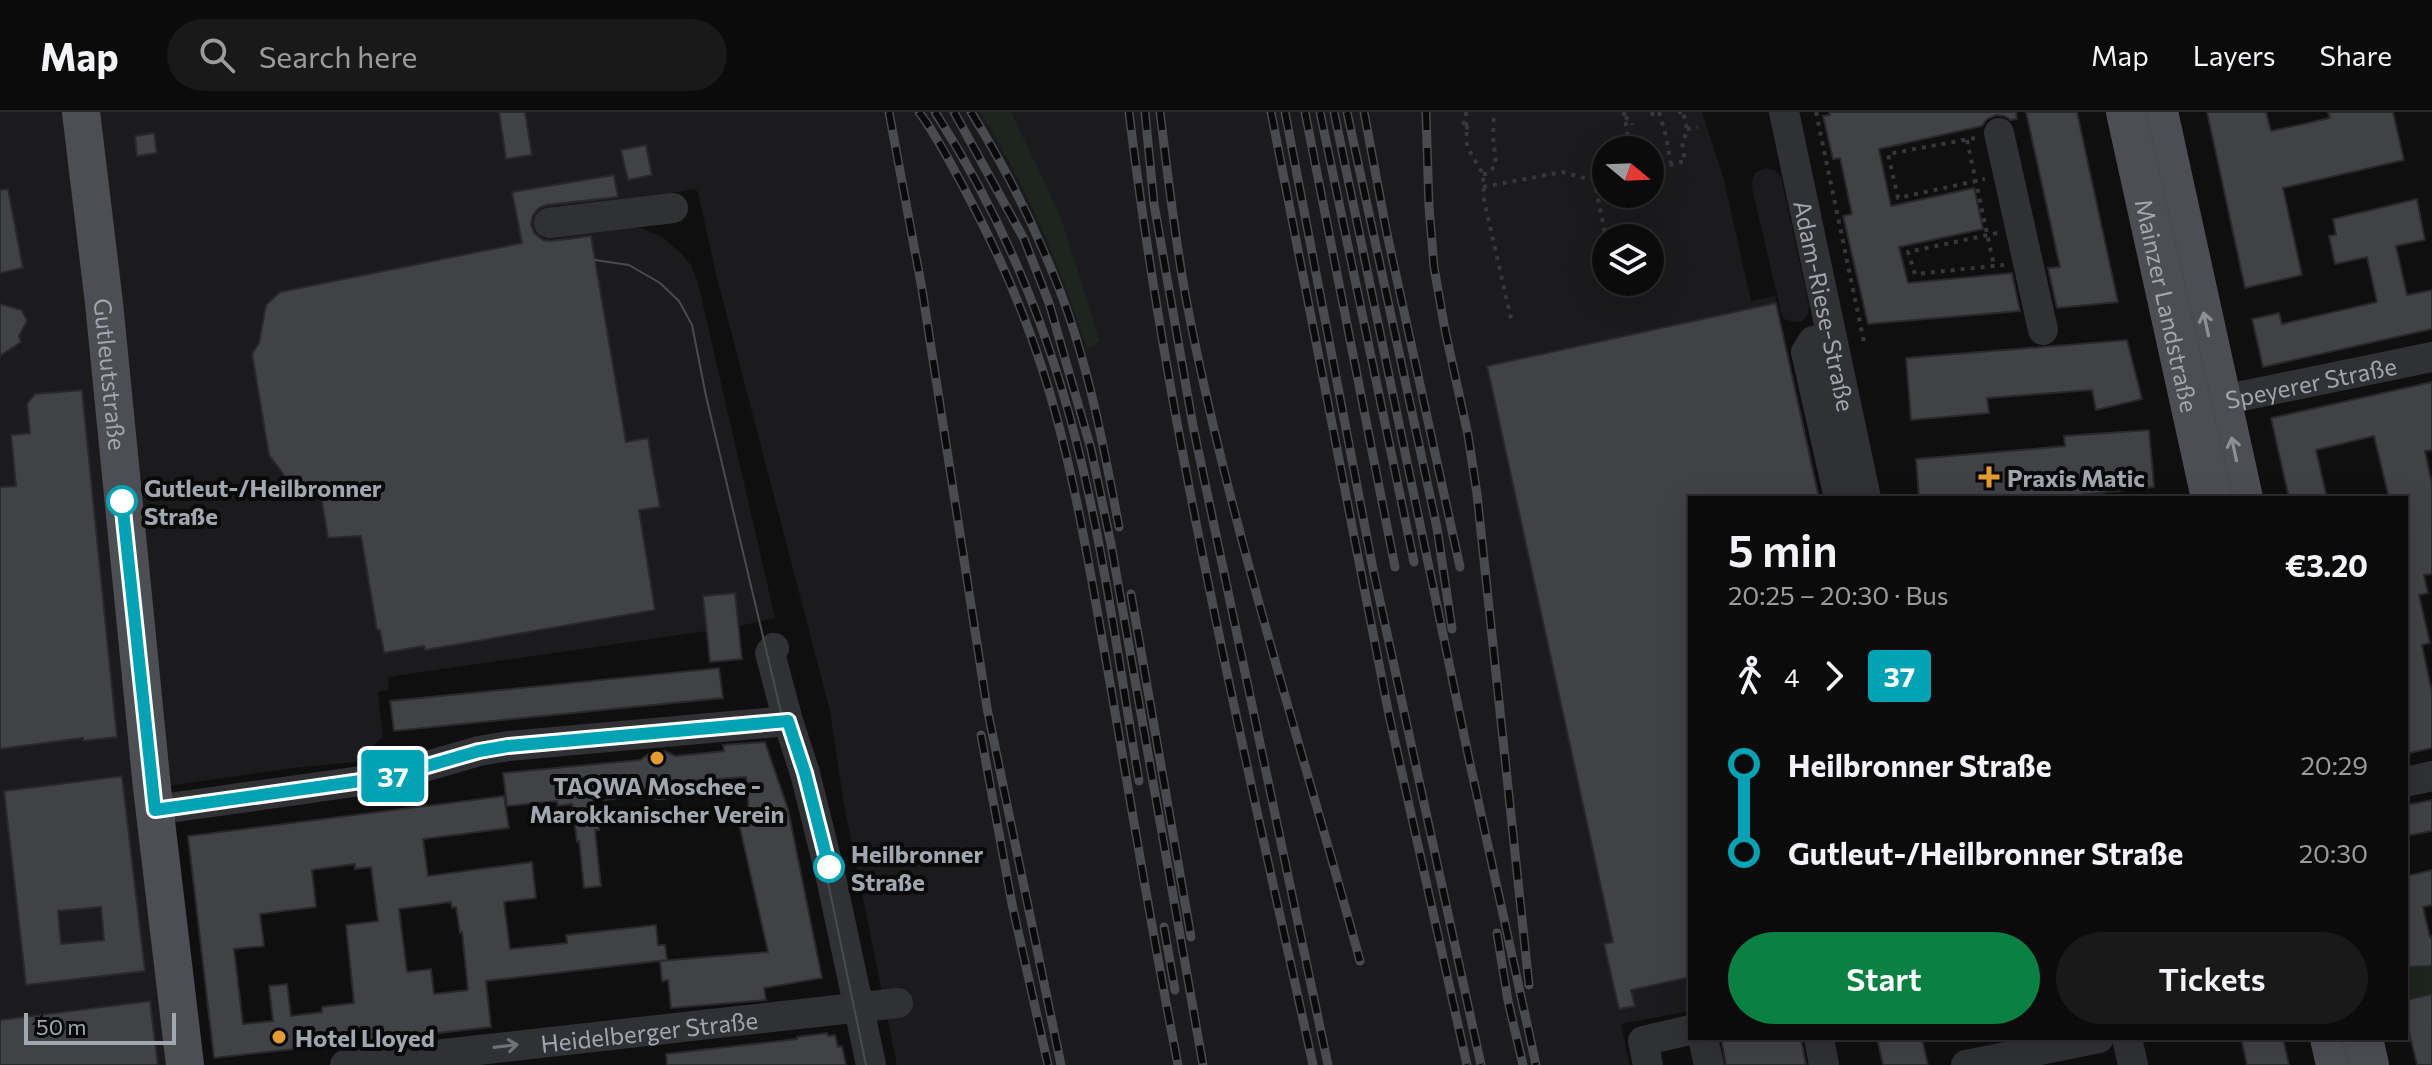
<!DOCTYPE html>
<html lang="en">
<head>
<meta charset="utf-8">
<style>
  :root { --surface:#0b0b0c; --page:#19191a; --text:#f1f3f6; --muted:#9a9b9d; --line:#2b2b2d; --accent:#0b8043 }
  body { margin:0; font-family:Commissioner,sans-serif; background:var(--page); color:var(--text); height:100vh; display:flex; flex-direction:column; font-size:30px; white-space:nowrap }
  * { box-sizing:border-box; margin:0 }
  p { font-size:26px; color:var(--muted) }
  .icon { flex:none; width:44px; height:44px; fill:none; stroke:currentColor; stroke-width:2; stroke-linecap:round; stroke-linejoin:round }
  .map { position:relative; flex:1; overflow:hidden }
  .sheet { position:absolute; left:1688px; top:384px; width:720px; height:544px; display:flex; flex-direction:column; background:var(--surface); border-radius:0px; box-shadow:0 8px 32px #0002,0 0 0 2px var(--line) }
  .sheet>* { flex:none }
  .badge { padding:0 16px; border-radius:6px; font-size:28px; line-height:52px }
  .needle { width:52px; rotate:109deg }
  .buttons { position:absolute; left:1592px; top:24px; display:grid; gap:16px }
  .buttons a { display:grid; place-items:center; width:72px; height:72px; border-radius:50%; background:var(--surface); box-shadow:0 8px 32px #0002,0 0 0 2px var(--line); font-size:40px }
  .scale { position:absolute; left:24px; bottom:20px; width:152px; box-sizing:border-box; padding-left:8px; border:4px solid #a1a7b0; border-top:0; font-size:22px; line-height:28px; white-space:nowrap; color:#a1a7b0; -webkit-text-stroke:6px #0a0a0b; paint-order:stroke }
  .map>.badge { position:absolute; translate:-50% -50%; box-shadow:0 0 0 4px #fff }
  .legs { display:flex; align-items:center; gap:12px; height:88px; padding:0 40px; font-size:26px }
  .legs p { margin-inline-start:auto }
  .head { display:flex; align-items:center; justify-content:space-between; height:136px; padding:0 40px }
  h1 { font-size:44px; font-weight:600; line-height:60px }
  .primary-button { display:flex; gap:16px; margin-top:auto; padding:16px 40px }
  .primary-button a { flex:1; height:92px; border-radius:48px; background:var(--accent); color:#fff; font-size:32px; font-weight:600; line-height:92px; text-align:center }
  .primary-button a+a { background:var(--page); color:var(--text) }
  ul { padding:0 40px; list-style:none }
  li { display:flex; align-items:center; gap:28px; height:88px; font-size:30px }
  li i { display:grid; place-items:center; width:12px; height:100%; margin:0 10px; background:currentColor }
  li i::after { content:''; width:20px; height:20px; margin:-10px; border:6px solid; border-radius:50%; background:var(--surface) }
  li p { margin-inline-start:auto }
  li:first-child i { background:linear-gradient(#0000 50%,currentColor 0) }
  li:last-child i { background:linear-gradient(currentColor 50%,#0000 0) }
  header { display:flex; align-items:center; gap:48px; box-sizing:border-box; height:112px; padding:0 40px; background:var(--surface); border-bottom:2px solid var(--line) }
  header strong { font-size:38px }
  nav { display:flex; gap:44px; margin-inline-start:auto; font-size:28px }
  .search { width:560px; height:72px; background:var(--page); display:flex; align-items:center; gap:20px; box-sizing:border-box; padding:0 28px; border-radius:44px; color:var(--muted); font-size:30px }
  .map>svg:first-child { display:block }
  .built { fill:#1b1b1d; fill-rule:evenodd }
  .green { fill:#1e241e }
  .building { fill:#404246; stroke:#29292c; stroke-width:2; fill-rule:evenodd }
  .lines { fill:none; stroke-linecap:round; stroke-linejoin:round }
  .path { stroke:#36383c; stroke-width:4; stroke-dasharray:4 6; stroke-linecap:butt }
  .minor { stroke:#303135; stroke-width:30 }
  .major { stroke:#4c4e54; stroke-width:38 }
  .tram { stroke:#494b50; stroke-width:2 }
  .rail-casing { stroke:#494b50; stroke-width:9 }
  .rail { stroke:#0a0a0b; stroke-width:6; stroke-dasharray:18; stroke-linecap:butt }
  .oneway { stroke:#8c9199 }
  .oneway2 { stroke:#6e7279 }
  .line-1-casing { stroke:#fff; stroke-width:18 }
  .line-1 { stroke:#00a3b4; stroke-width:12 }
  .poi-dot { fill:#e59b32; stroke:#0a0a0b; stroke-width:3 }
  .stop-1-dot { fill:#fff; stroke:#00a3b4; stroke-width:4 }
  .labels { text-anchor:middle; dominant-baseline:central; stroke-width:8; stroke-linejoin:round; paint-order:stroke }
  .street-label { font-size:24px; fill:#a1a7b0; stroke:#0a0a0b }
  .poi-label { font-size:24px; font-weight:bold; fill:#a1a7b0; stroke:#0a0a0b; text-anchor:start }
  .stop-label { font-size:24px; font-weight:bold; fill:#a1a7b0; stroke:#0a0a0b; text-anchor:start }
</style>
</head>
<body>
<header>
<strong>Map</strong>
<div class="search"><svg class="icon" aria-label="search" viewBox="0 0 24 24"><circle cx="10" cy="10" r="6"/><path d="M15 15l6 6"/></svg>Search here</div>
<nav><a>Map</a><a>Layers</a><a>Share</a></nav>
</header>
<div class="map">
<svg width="2432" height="953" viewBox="0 0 2432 953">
  <rect width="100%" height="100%" fill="#0f0f10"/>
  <g class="built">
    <path d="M0,0H1702L1724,68L1751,189L1775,184L1820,386H1690V899L1621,912L1630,953H897L844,693L830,599L716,162L698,80L695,77L540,103L544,126L621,114L640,116L662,125L681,141L691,153L698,171L775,506L739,514L742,547L710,550L706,519L388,565L389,578L378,580L383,625L355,650L293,656L153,676L185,953H0ZM1606,38H1650V82H1606ZM1606,126H1650V170H1606Z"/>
    <path d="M1766,56L1775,58L1781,65L1809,194L1807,204L1802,209L1794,210L1784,207L1781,200L1751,72L1755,61Z"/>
  </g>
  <g class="green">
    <path d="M980,0H1011L1060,103L1100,229L1087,237C1060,154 1027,74 980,0Z"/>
    <path d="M2432,854V882L2406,888V855Z"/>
  </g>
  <g class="building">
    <path d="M499,0H525L532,43L506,47Z"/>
    <path d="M1829,0H2016L2017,7L2011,8L2004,4L1996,3L1987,7L1982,14L1879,37L1891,94L1974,76L1983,117L1899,135L1908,171L2012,161L2020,199L1868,212L1843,104L1852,102L1840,46L1833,47L1823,4L1830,3Z"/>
    <path d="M2026,0H2077L2118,190L2057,196L2048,156L2060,155Z"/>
    <path d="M2207,0H2266L2271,19L2330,6L2328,0H2393L2404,48L2283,76L2302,163L2245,176Z"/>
    <path d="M154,21L157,41L137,44L135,24Z"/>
    <path d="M646,33L652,63L628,68L621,38Z"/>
    <path d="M614,63L618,85L546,93L539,96L533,103L531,112L534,121L543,128L551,129L591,124L626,330L648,326L653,356L660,395L639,398L655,498L425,538L424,534L384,541L380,518H377L361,424L328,426L319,372L298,375L290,371L269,343L252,242L259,231L266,193L280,180L522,131L512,80Z"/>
    <path d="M8,77L23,156L0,161V78Z"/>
    <path d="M2417,87L2425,128L2396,134L2407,183L2432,178V217L2263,255L2252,207L2279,201L2282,212L2377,190L2367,145L2335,152L2329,124L2336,123L2333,107Z"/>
    <path d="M1776,191L1819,386H1690V865L1631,878L1635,894L1619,897L1604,832L1613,830L1487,254Z"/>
    <path d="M0,192L22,198L27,209L19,224L21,230L0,244Z"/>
    <path d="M2127,228L2142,287L2096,298L2092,278L1987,286L1989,301L1911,308L1906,246Z"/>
    <path d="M2432,270V338L2425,339L2432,372V462L2424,463L2428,481L2419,483L2430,531L2422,533L2432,580V636L2406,642V386H2389L2374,324L2316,338L2327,386H2289L2271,306Z"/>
    <path d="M82,278L117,625L83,629V626L0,637V375L16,374L11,323L30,321L27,292L35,282Z"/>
    <path d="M2149,318L2154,375L2053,386H1919L1916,347L2065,334L2064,324Z"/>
    <path d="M735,481L742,547L710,550L703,484Z"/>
    <path d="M719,556L723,586L394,619L390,589Z"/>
    <path d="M765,630L788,697L822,866L764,876L766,888L671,896L668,868L662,869L660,849L768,840L737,703L749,702L746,665L705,668L706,678L675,681L665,687H655L646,683L596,689L599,718H595L601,774L584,776L579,729L577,730L572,692L558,694L557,689L507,694L503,661L640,648L653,639H665L675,644L724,639L723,633Z"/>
    <path d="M122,664L145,859L26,873L4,679ZM101,795L104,828L61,832L58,799Z"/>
    <path d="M504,684L509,716L423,727L428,764L532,750L536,786L504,790L510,837L567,831L566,823L656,813L658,833H665L667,848L486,869L491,915L214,946L188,724ZM355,752V757L371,755L378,809L346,813L354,891L322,895V900L291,904L287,872L269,874L273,909L243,912L234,837L264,834L260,802L316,795L312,758ZM451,790L452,796L456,795L460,821L462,820L468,878L434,882L431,857L407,860L399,797Z"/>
    <path d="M2432,688V719L2406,724V693Z"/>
    <path d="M2432,758V793L2423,795L2430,825L2432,824V854L2406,855V764Z"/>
    <path d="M2432,882V953H2417L2406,908V888Z"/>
    <path d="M150,889L158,953H0V908Z"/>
    <path d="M827,921L828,924L835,923L838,935L842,934L846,953H667L666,942L797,927V925Z"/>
    <path d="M1721,926H1801L1806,953H1726Z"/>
    <path d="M1877,926H1922L1928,953H1883Z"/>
    <path d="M2241,926H2283L2289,953H2247Z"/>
  </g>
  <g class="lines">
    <g class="path">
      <path d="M1466,0L1467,35L1483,62L1484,88L1512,211"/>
      <path d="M1624,0L1630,38"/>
      <path d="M1652,0L1654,7"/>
      <path d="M1659,0L1666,24L1671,52"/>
      <path d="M1680,0V2"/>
      <path d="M1816,0L1865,235"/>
      <path d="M1625,5L1632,10V13"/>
      <path d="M1463,9L1466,18L1470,8"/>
      <path d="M1687,17L1698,15"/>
      <path d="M1975,26L1888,42L1898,86L1985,67"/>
      <path d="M1967,28L1994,154"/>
      <path d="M1650,58L1685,49L1682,30C1689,20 1686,11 1683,0"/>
      <path d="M1483,62H1487L1496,53L1493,24L1494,0"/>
      <path d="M1594,67L1606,126"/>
      <path d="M1483,75L1562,60L1588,67L1606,64"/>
      <path d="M1997,121L1908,140L1915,162L2004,153"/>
      <path d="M1616,170L1620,187"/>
    </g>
    <g class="minor">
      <path id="s1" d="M1784,0L1866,386"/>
      <path d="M1999,21L2043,218"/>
      <path d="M549,111L673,96"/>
      <path d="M1831,226L1813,229L1806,240L1839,386"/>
      <path id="s2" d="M2203,292L2432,245"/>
      <path d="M774,536L770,541L788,609L805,661L831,766L871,953"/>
      <path d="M2406,670L2432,664"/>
      <path d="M155,698L389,665L479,639L508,634L788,609"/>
      <path d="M1703,926L1709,953"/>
      <path d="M1819,926L1824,953"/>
      <path d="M2127,926L2133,953"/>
      <path id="s3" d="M345,953L898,891"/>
      <path d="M1648,953L1643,929L1690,918"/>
      <path d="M1966,953L2099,926"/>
    </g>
    <g class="major">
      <path id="s4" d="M81,0L104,191L152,676L185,953"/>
      <path id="s5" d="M2125,0L2210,386"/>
      <path d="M2159,0L2244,386"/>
      <path d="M2329,926L2335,953"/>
      <path d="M2364,926L2370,953"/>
    </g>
    <g class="tram">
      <path d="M2146,0L2233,386"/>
      <path d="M595,148L629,153L660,171L679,189L692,213L706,284L783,609L796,642L829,775L866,953"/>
      <path d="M2342,926L2349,953"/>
    </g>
    <g class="rail-casing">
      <g id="rail">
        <path d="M889,0L922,177L987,596L1061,953"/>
        <path d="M919,0C937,24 951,52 965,78C995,134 1023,197 1042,256C1075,358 1091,466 1110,571C1132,698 1153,826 1178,953"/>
        <path d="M935,0C985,78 1026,164 1054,252C1098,387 1115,530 1139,669"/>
        <path d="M954,0L1024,127L1049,191L1091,337L1111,432L1203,953"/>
        <path d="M971,0C1006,56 1036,117 1060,179C1089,255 1104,336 1119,415"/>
        <path d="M1129,0C1168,322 1244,637 1313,953"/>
        <path d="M1145,0L1154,92L1193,314L1328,953"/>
        <path d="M1160,0C1168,64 1175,129 1187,192C1230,414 1301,631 1360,849"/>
        <path d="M1271,0L1389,603L1467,953"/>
        <path d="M1285,0L1373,457L1481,953"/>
        <path d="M1305,0L1395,455"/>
        <path d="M1320,0L1414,450"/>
        <path d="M1334,0L1469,647L1536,953"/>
        <path d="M1347,0L1437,416L1452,517"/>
        <path d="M1364,0L1387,122L1460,455"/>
        <path d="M1426,0L1429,95L1434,155L1445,218L1468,323L1477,382L1529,873"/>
        <path d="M1131,482L1191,825"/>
        <path d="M981,623L1012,792L1048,953"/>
        <path d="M1164,815L1175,878"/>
        <path d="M1497,821L1508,889L1523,953"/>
      </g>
    </g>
    <use href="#rail" class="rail"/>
  </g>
  <defs><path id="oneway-shaft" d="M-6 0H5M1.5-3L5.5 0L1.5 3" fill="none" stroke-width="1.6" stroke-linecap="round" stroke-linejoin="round" transform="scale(2)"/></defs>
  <g class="oneway">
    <use href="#oneway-shaft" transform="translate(2206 212) rotate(-102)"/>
    <use href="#oneway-shaft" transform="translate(2234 337) rotate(-102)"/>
  </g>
  <use class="oneway2" href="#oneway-shaft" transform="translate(506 934) rotate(-7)"/>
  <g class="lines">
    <g class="line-1-casing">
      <path id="line-1" d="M122,389L155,698L389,665L479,639L508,634L788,609L805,661L829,755"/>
    </g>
    <use href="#line-1" class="line-1"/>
  </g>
  <g class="poi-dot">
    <path d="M1985 353h8v8h8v8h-8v8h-8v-8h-8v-8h8z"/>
    <circle cx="657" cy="646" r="8"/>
    <circle cx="279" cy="925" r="8"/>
  </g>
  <g class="stop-1-dot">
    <circle cx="122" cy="389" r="14"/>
    <circle cx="829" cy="755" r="14"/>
  </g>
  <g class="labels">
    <g class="street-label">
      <text stroke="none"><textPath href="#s1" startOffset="198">Adam-Riese-Straße</textPath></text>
      <text stroke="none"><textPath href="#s5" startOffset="198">Mainzer Landstraße</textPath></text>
      <text stroke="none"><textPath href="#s4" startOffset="264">Gutleutstraße</textPath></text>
      <text stroke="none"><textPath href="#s2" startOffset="110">Speyerer Straße</textPath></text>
      <text stroke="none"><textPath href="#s3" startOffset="306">Heidelberger Straße</textPath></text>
    </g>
    <g class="poi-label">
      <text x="2007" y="365">Praxis Matic</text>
      <text x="657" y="673" text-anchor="middle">TAQWA Moschee -<tspan x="657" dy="28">Marokkanischer Verein</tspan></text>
      <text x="295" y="925">Hotel Lloyed</text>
    </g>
    <g class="stop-label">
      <text x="144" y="375">Gutleut-/Heilbronner<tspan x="144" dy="28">Straße</tspan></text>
      <text x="851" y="741">Heilbronner<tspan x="851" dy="28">Straße</tspan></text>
    </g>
  </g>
</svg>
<div class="buttons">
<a><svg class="needle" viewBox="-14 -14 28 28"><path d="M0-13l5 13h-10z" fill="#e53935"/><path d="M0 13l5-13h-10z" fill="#9a9b9d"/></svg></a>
<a><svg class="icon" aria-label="layers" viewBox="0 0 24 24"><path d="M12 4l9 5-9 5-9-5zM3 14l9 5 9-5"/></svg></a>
</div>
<div class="scale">50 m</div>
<b class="badge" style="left:393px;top:664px;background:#00a3b4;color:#fff">37</b>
<section class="sheet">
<div class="head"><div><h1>5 min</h1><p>20:25 – 20:30 · Bus</p></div><b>€3.20</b></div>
<div class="legs"><svg class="icon" aria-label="walk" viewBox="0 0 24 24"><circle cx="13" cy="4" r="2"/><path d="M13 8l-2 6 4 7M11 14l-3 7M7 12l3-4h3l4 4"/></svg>4<svg class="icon" aria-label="forward" viewBox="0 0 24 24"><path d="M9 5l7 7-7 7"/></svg><b class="badge" style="background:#00a3b4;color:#fff">37</b></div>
<ul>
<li><i style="color:#00a3b4"></i><b>Heilbronner Straße</b><p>20:29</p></li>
<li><i style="color:#00a3b4"></i><b>Gutleut-/Heilbronner Straße</b><p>20:30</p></li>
</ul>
<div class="primary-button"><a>Start</a><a>Tickets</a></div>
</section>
</div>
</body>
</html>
